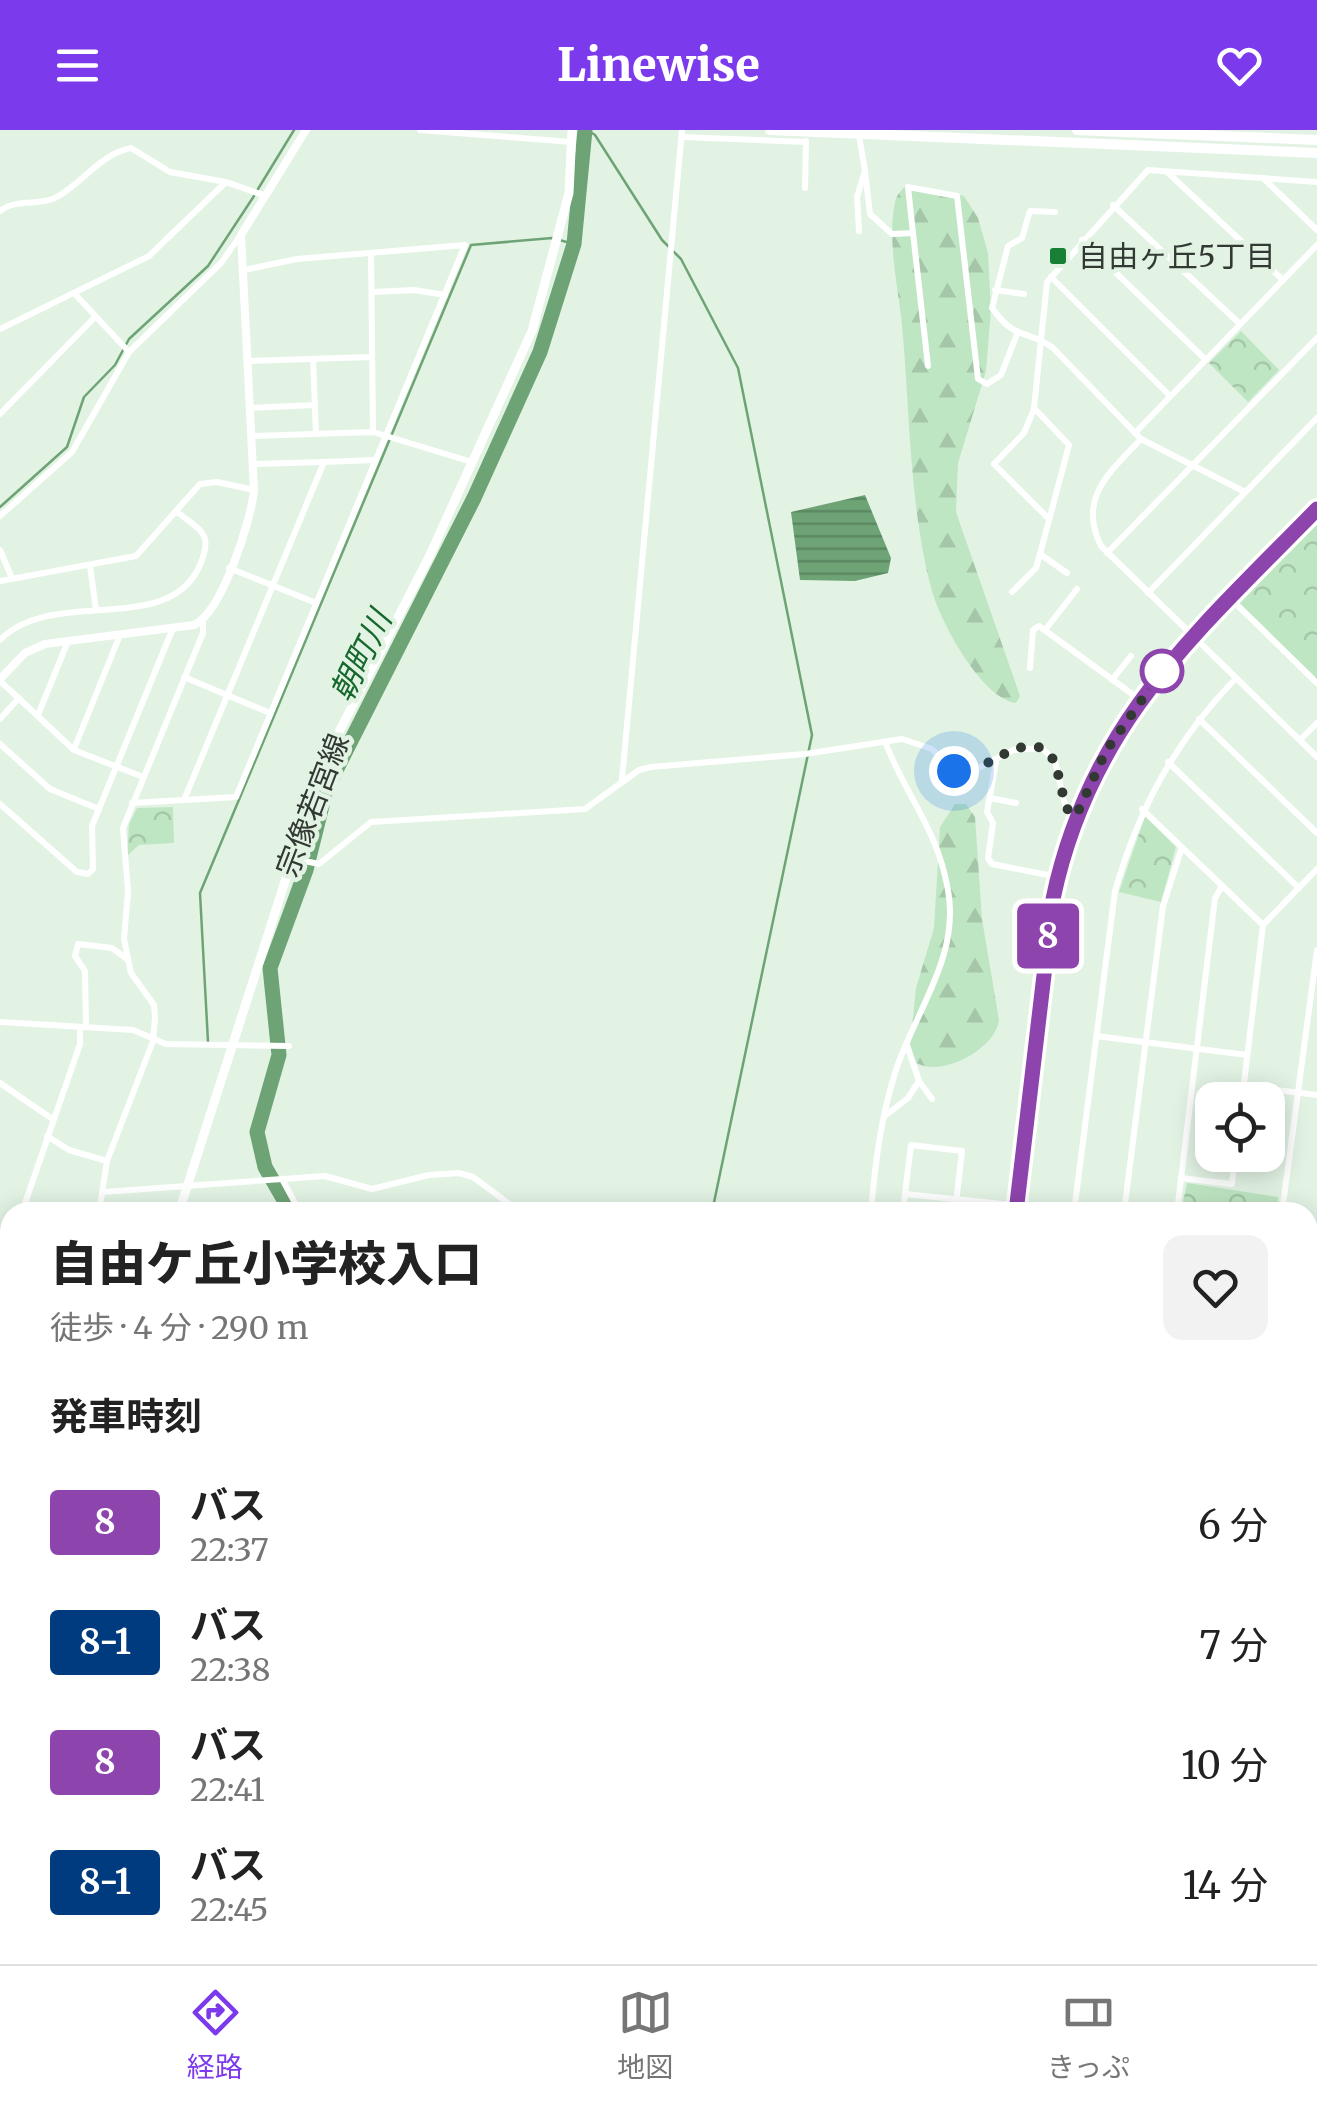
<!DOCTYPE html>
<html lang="ja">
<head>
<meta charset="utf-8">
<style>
  :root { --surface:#fff; --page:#f2f2f2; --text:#222; --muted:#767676; --line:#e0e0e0; --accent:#7c3aed }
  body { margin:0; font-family:Merriweather,"Noto Sans JP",serif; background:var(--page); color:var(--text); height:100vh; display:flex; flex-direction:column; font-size:38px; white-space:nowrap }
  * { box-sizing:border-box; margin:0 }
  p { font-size:32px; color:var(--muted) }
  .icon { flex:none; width:55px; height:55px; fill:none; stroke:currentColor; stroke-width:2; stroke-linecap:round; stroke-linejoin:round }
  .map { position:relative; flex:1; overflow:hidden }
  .sheet { position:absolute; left:0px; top:1072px; width:1318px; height:762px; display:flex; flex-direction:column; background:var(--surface); border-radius:30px 30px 0 0; box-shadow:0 5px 25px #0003 }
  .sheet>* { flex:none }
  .badge { padding:0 20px; border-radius:8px; font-size:35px; line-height:65px }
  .tools { position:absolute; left:1195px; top:952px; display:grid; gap:20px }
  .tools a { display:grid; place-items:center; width:90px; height:90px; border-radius:20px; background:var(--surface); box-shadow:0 5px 25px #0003; font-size:50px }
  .you { position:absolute; width:50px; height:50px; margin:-25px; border:8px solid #fff; border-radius:50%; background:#1a73e8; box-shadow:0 0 0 15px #1a73e833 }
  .map>.badge { position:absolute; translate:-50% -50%; box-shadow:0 0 0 5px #fff }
  h2 { padding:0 50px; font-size:38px; line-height:90px }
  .round { display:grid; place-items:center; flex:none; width:105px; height:105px; border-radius:20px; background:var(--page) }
  .headline { display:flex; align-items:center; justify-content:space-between; height:170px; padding:0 50px }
  h1 { font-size:48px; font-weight:800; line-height:75px }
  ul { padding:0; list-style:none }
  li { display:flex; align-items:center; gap:30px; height:120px; padding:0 50px }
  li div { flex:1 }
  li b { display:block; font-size:38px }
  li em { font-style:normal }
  li .badge { min-width:110px; font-weight:700; text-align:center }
  header { display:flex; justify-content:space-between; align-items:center; height:130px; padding:0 50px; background:var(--accent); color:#fff; font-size:45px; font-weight:800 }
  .menu { display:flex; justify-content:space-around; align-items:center; height:140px; border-top:2px solid var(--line); background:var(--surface); font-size:28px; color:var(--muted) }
  .menu a { display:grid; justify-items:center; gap:5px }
  .menu .current { color:var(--accent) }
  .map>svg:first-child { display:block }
  .forest { fill:url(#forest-firs) }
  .park { fill:url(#park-crowns) }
  .water { fill:url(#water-rules) }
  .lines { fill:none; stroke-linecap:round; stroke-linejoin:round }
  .stream { stroke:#6ea475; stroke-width:2.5 }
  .river { stroke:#6ea475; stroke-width:15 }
  .minor { stroke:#fff; stroke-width:6 }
  .tertiary { stroke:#fff; stroke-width:8 }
  .secondary { stroke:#fff; stroke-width:9 }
  .trunk { stroke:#fff; stroke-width:10 }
  .line-casing { stroke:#fff; stroke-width:22 }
  .line { stroke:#8e44ad; stroke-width:15 }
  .walk { stroke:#323933; stroke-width:10; stroke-dasharray:0 18 }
  .poi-dot { fill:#178035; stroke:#e2f3e4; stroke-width:4 }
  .stop-dot { fill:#fff; stroke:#8e44ad; stroke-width:5 }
  .labels { text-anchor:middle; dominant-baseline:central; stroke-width:9; stroke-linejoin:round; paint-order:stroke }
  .poi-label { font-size:30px; fill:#323933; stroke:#e2f3e4; text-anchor:start }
  .street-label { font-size:30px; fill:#323933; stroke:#e2f3e4 }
  .water-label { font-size:32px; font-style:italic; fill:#17682c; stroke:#e2f3e4 }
</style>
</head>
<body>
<header><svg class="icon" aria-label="menu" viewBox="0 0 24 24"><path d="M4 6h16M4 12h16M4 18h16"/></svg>Linewise<svg class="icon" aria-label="heart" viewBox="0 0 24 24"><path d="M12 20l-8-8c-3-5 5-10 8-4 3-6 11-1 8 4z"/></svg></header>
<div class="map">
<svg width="1317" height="1834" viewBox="0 0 1317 1834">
  <defs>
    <pattern id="forest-firs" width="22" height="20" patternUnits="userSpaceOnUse" patternTransform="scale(2.5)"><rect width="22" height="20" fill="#bfe6c3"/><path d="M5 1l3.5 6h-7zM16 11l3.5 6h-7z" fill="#a5c6a8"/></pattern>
    <pattern id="park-crowns" width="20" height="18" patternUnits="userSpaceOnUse" patternTransform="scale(2.5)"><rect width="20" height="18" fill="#bfe6c3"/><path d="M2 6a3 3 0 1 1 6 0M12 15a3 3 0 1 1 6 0" fill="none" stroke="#a5c6a8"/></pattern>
    <pattern id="water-rules" width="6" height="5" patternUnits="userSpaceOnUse" patternTransform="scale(2.5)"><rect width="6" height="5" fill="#6ea475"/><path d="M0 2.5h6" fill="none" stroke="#5b8761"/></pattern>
  </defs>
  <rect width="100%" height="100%" fill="#e2f3e4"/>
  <g class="forest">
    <path d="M908,54L964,66L978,88L988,123L991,179L986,241L958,333L956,382L1020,566L1016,573C982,569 941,493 932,461C909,377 910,281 902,195C898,157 887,109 895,72C897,64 902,59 908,54Z"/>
    <path d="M955,674H966L975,687L982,789L999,890C996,921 930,955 909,926L916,858L934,798L940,697Z"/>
    <path d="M179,1825H322L312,1834H164Z"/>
    <path d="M395,1825H460L456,1834H406Z"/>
  </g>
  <g class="park">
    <path d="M1241,201L1279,240L1248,272L1209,233Z"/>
    <path d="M1317,393V550L1239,473Z"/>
    <path d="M173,677L174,713L139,715L127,726L129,694L137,678Z"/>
    <path d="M1145,686L1176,717L1161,772L1119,762Z"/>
    <path d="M1187,1053L1278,1067L1277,1082H1181Z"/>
    <path d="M1317,1699V1834H1181V1825H1308V1700Z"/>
  </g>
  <path class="water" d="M865,365L891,428L888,443L855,451L800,450L791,382Z"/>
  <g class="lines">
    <g class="stream">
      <path d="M587,0L595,5L662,110L681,129L738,238L812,605L712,1082"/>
      <path d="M258,59L294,0"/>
      <path d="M0,377L67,317L84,267L115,235L129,209L208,136L254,66"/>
      <path d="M208,912L200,763L471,115L552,108L574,114"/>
      <path d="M0,1459L10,1451"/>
      <path d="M827,1834L828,1825"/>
    </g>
    <path class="river" d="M291,1082L265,1037L257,1002L279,925L270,838L306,740L326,660L474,368L540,222L574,114L585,0"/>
    <g class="minor">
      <path d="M420,0L572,12"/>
      <path d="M859,5L865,41L857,67L859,101"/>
      <path d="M682,7L806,12"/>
      <path d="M865,41L870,84L892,104L913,103L908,57L957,66L978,249L987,254L1001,245L1017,204"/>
      <path d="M1167,42L1283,150"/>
      <path d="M1264,49L1317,100"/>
      <path d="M805,58L806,11"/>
      <path d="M1113,75L1240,194"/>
      <path d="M0,81C17,68 38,76 55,68C82,54 100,24 131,18L170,42L226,52"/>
      <path d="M1055,82L1030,81L1022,108L1008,116L992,178C1016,212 1028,199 1053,218L1141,309L1245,362"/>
      <path d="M913,103L928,236"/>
      <path d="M1082,110L1206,230"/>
      <path d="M371,123L373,302"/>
      <path d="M1051,147L1170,266"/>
      <path d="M995,160L1024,164"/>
      <path d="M372,162L414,160L445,165"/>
      <path d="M74,163L129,222"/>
      <path d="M0,199L149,126L226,52L263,65"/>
      <path d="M313,229L316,304"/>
      <path d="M248,231L372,227"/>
      <path d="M250,278L315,275"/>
      <path d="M1034,279L1024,303L994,334L1049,389"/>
      <path d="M0,284L95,187"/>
      <path d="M1135,303L1317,115"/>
      <path d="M252,306L373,302L472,332"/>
      <path d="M1141,309C1110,342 1077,368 1101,416L1317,627"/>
      <path d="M254,334L324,332"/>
      <path d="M0,386L72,322L129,222L221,133L240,106"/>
      <path d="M0,420L11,446"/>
      <path d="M1107,423L1317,208"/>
      <path d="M90,436L96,480"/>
      <path d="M229,438L316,473"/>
      <path d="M1067,443L1040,424L1069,315L1034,278L1047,152L1148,40L1317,52"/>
      <path d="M0,451L136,426L200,354L217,352L254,360"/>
      <path d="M1012,462L1036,438L1040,424"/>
      <path d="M1148,463L1317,288"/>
      <path d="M1230,468L1317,553"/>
      <path d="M1045,500L1077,459"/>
      <path d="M0,510C52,456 169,508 200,435C214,402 200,401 176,381"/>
      <path d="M1030,538L1033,500L1039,496L1139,569"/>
      <path d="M184,547L270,583"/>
      <path d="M1112,550L1131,526"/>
      <path d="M0,551L74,620L143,647"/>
      <path d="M38,585L68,511"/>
      <path d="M0,589L19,568"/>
      <path d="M1199,589L1317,703"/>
      <path d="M1300,610L1317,593"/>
      <path d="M0,614L50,659L99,679"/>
      <path d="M74,619L120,505"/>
      <path d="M996,632L987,682L993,693L988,728L992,734L1058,747"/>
      <path d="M1168,632L1299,758"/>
      <path d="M622,649L682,0"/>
      <path d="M990,668L1016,673"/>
      <path d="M184,670L324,332L375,330"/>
      <path d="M132,673L236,667L465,115L297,129L244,140"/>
      <path d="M0,674L77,742L88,744L93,739L92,696L173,498"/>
      <path d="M1142,679L1263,795"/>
      <path d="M290,728L319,734L371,692L585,679L639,640L651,637L805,624L902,609L932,619L953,641L969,643L1013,620L1042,618L1055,631L1066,679L1076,686"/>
      <path d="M0,892L133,900L166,914L289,916"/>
      <path d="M86,895L85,841L75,826L78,814L112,818L127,829"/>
      <path d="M1096,906L1247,925"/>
      <path d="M907,915L919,951L932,969"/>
      <path d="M0,953L51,988"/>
      <path d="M1243,956L1317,965"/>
      <path d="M1242,970L1263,795L1317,739"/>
      <path d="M886,985L908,968L919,951"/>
      <path d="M47,1006L69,1020L107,1031"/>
      <path d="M1181,1048L1232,1054L1235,1025"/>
      <path d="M282,1049L300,1082"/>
      <path d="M103,1062L325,1046L372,1059L429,1045L459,1043L473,1047L520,1082"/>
      <path d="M905,1064L911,1015L962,1021L955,1082"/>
      <path d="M22,1082L80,914V897"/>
      <path d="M99,1082L107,1031L153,911L155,888L154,875L131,843L124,809L128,762L123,698L203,503V490"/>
      <path d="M871,1082C875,1034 881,986 896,940C916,880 960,826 948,760C937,698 907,668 886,614"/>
      <path d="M903,1082L905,1064L1082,1082"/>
      <path d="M1074,1082L1115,761C1139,678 1175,611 1236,548"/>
      <path d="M1124,1082L1163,776L1182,717"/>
      <path d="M1177,1082L1215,768L1222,756"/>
      <path d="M1282,1082L1317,820"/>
      <path d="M10,1123V1145"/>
      <path d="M1308,1144L1317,1145"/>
      <path d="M0,1183L10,1158"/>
      <path d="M0,1283L10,1286"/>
      <path d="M1308,1353L1317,1351"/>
      <path d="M0,1368L10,1334"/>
      <path d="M1308,1394L1317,1393"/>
      <path d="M1308,1459L1317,1509"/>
      <path d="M0,1543L10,1547"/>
      <path d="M1308,1574L1317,1573"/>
      <path d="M79,1834L82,1825"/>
      <path d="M925,1834L932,1825"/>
      <path d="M964,1834L968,1829H1114L1136,1830V1834"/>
    </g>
    <g class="tertiary">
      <path d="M0,549L25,523L45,514L194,495C222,482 251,391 254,360L241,105L306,0"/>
      <path d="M1016,1082L1053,769C1088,596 1200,500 1317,378"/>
      <path d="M711,1825L712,1834"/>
      <path d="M753,1825V1834"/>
      <path d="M1171,1825V1834"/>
    </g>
    <g class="secondary">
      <path d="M179,1082L323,633L429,427L532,201L569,63L572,0"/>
      <path d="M0,1663L10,1627"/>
    </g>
    <g class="trunk">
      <path d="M770,0L1317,23"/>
      <path d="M1077,0L1317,10"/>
    </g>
  </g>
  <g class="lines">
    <g class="line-casing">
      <path id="line" d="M1016,1082L1053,769C1090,592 1197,502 1317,379"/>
    </g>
    <use href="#line" class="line"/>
    <path class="walk" d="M954,641C987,645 1009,608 1042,618L1055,631L1066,678L1076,686L1106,621L1162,541"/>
  </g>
  <rect class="poi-dot" x="1048" y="116" width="20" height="20" rx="5"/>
  <circle class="stop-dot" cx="1162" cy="541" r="20"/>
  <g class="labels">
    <g class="poi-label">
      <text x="1078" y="126">自由ヶ丘5丁目</text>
    </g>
    <g class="street-label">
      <text transform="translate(312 675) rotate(-69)">宗像若宮線</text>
    </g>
    <g class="water-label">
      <text transform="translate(361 526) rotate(-64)">朝町川</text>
    </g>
  </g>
</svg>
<div class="tools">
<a><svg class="icon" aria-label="locate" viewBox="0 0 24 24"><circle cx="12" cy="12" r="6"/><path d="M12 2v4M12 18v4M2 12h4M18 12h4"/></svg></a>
</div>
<div class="you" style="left:954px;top:641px"></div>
<b class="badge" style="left:1048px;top:806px;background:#8e44ad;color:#fff">8</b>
<section class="sheet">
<div class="headline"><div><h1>自由ケ丘小学校入口</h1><p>徒歩 · 4 分 · 290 m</p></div><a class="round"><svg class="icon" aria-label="heart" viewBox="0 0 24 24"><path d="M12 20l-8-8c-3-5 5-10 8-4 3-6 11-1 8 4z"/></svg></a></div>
<h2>発車時刻</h2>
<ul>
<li><span class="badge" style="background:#8e44ad;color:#fff">8</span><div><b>バス</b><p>22:37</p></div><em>6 分</em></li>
<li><span class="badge" style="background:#003b80;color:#fff">8-1</span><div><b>バス</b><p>22:38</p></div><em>7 分</em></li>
<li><span class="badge" style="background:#8e44ad;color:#fff">8</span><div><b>バス</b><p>22:41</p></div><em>10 分</em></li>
<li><span class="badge" style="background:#003b80;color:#fff">8-1</span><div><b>バス</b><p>22:45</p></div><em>14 分</em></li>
</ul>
</section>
</div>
<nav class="menu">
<a class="current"><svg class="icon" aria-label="directions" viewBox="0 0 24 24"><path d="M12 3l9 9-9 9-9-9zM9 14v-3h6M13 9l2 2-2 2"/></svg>経路</a>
<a><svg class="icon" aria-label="map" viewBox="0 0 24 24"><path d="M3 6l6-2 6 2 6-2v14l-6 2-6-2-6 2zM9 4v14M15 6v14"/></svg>地図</a>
<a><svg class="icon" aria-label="tickets" viewBox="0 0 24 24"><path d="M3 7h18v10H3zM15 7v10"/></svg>きっぷ</a>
</nav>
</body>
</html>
